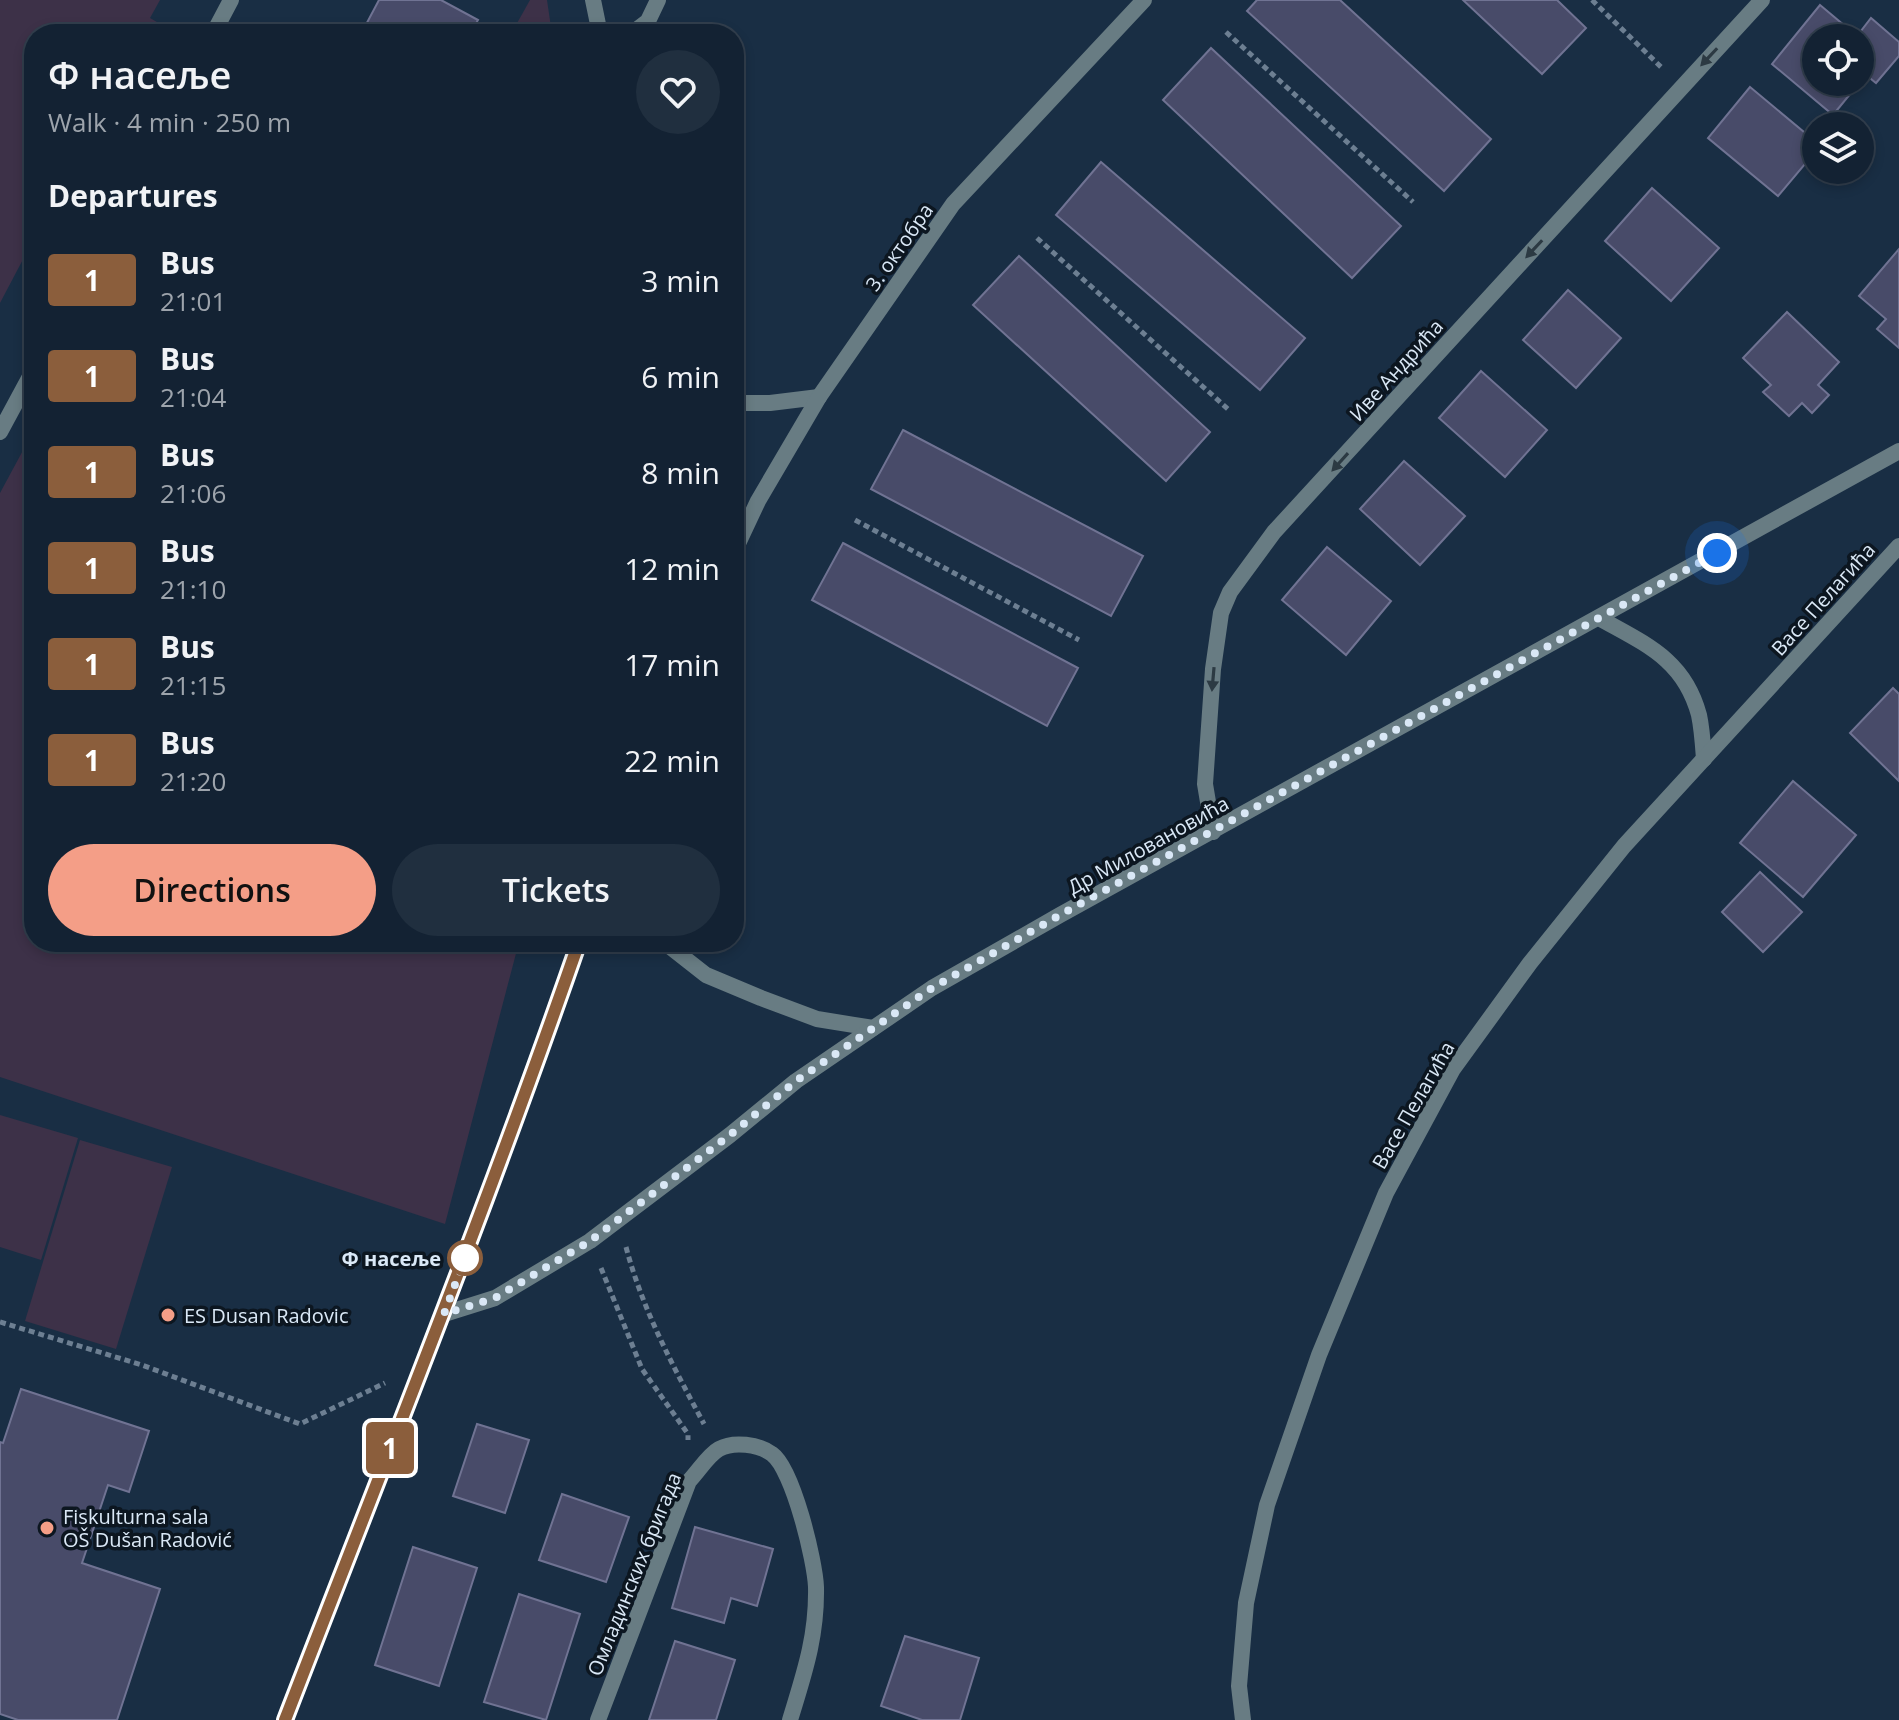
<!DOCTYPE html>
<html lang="en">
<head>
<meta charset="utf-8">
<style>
  :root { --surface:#132233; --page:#202f3f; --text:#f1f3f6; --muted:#9da4ac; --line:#323f4e; --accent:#f49e87 }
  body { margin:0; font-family:"Open Sans",sans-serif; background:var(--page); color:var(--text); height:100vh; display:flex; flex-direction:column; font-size:30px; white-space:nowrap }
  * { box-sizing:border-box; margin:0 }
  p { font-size:26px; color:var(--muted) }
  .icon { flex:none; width:44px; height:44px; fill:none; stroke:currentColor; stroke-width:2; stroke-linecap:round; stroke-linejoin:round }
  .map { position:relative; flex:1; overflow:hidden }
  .side { position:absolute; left:24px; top:24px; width:720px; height:928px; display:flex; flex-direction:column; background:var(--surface); border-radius:32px; box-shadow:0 4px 12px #0003,0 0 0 2px var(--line) }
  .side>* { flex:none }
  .badge { padding:0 16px; border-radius:6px; font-size:28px; line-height:52px }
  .controls { position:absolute; left:1802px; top:24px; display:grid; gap:16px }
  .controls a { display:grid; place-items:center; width:72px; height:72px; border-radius:50%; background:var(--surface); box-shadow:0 4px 12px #0003,0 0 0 2px var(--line); font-size:40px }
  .you { position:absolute; width:40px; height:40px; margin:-20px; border:6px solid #fff; border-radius:50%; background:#1a73e8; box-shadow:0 0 0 12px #1a73e833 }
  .map>.badge { position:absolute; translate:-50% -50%; box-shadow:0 0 0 4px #fff }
  h2 { padding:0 24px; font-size:30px; line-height:72px }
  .round { display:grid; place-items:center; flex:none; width:84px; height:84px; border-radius:42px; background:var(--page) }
  .overview { display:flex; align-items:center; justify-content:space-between; height:136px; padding:0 24px }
  h1 { font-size:38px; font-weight:600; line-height:60px }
  .button { display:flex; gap:16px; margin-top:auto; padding:16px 24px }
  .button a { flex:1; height:92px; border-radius:48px; background:var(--accent); color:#111; font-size:32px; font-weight:600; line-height:92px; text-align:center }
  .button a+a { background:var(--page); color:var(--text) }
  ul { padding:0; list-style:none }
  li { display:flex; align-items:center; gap:24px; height:96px; padding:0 24px }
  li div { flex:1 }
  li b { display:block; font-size:30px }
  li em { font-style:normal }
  li .badge { min-width:88px; font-weight:700; text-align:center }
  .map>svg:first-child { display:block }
  .green { fill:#3d3148 }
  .building { fill:#484b69; stroke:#707393; stroke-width:2 }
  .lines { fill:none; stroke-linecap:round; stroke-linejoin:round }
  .path { stroke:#6d7f92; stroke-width:5; stroke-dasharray:6 4; stroke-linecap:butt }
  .lane { stroke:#687c83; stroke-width:16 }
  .street { stroke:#687c83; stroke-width:16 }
  .oneway { fill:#2c3a43 }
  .line-casing { stroke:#fff; stroke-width:18 }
  .line { stroke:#8b5e3c; stroke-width:12 }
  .walk { stroke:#dae8f6; stroke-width:8; stroke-dasharray:0 14.4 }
  .stop-dot { fill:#fff; stroke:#8b5e3c; stroke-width:4 }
  .poi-dot { fill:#f49e87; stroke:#0c1620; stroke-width:3 }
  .labels { text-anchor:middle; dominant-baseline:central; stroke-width:7; stroke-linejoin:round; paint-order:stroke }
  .street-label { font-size:20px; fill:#dae8f6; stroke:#0c1620 }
  .stop-label { font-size:20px; font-weight:bold; fill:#dae8f6; stroke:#0c1620; text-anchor:end }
  .poi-label { font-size:20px; fill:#dae8f6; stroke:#0c1620; text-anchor:start }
</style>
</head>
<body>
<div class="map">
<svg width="1899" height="1720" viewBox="0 0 1899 1720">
  <rect width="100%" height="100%" fill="#192e44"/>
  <g class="green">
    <path d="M0,0H160L150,18L174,32L34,34V250L29,248L0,303Z"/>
    <path d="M530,0H547L552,34H511Z"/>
    <path d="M34,430V942H519L445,1224L0,1077V493Z"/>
    <path d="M0,1115L78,1138L41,1260L0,1247Z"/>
    <path d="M80,1140L172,1167L116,1349L25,1321Z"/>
  </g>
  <g class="building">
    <path d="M379,0H441L478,20L470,34H361Z"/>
    <path d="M1257,0H1340L1491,139L1444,191L1247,11Z"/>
    <path d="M1463,0H1557L1586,28L1542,74Z"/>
    <path d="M1820,5L1857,36L1871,18L1899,42V56L1876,83L1866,75L1860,82V38H1816V82H1860L1833,115L1772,64Z"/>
    <path d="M1211,48L1401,226L1352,278L1163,100Z"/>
    <path d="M1750,87L1816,142V151L1778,196L1708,138Z"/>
    <path d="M1101,162L1305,338L1260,390L1056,215Z"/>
    <path d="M1652,188L1719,248L1671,301L1605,241Z"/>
    <path d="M1899,249V348L1877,329L1886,319L1859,296Z"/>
    <path d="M1019,256L1210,432L1166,481L973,305Z"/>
    <path d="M1568,290L1621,338L1576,388L1523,340Z"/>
    <path d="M1787,312L1839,362L1818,385L1829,395L1812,413L1802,403L1789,416L1763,392L1771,385L1743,358Z"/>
    <path d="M1481,371L1547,430L1505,477L1439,418Z"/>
    <path d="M903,430L1143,556L1111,616L871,489Z"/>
    <path d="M1404,461L1465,516L1420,565L1360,509Z"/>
    <path d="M843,543L1078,668L1047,726L812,600Z"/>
    <path d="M1327,547L1391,601L1346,655L1282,600Z"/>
    <path d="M1893,688L1899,694V781L1850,733Z"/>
    <path d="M1793,781L1856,835L1803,897L1740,843Z"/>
    <path d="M1760,872L1802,912L1763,952L1722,912Z"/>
    <path d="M21,1389L149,1431L129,1492L108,1485L82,1563L160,1589L117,1720H18L0,1714V1442L3,1443Z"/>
    <path d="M477,1424L529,1440L505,1513L453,1496Z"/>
    <path d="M562,1494L629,1517L606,1582L539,1560Z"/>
    <path d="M695,1527L773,1549L757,1606L731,1598L724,1623L672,1608Z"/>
    <path d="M413,1547L477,1568L439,1686L375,1665Z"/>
    <path d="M519,1594L580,1614L546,1720L484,1702Z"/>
    <path d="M905,1636L979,1658L960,1720H922L881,1706Z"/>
    <path d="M675,1641L735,1660L716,1720H649Z"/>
  </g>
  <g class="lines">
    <g class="path">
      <path d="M1592,0L1661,67"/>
      <path d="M1226,32L1413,202"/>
      <path d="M1037,238L1229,410"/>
      <path d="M855,520L1079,640"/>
      <path d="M626,1247C643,1311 673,1366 704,1424"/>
      <path d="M601,1268L642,1369L688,1434V1440"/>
      <path d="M0,1322L142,1365L300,1424L385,1383"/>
    </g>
    <path class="lane" d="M631,34L648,21L658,0"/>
    <g class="street">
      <path d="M593,0L600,34"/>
      <path d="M213,34L231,0"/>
      <path d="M734,403H770L819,397"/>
      <path d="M0,432L34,369"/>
      <path d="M734,552L758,501L819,397L953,204L1144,0"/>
      <path d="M1599,618C1645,644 1684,659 1699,715C1702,729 1703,745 1704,759"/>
      <path d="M1213,832L1205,784L1213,669L1221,613L1230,592L1274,532L1762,0"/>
      <path d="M664,942L706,975L761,998L817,1019L873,1028"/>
      <path d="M444,1314L495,1298L590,1241L730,1135L796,1081L932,988L1060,915L1899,451"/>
      <path d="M285,1720C385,1461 488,1204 579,942"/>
      <path d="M598,1720L689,1481C698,1472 708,1455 719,1449C733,1441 759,1444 772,1454C793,1469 815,1561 816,1587C817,1637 804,1674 790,1720"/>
      <path d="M1243,1720L1239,1686L1246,1603L1267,1505L1319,1355L1386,1193L1453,1069L1530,963L1624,846L1899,546"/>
    </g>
  </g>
  <defs><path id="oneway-solid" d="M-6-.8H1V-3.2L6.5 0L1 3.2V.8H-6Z" transform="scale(2)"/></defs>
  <g class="oneway">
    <use href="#oneway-solid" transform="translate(1709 57) rotate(133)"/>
    <use href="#oneway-solid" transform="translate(1534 249) rotate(133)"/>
    <use href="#oneway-solid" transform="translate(1340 462) rotate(132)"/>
    <use href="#oneway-solid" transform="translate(1213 679) rotate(95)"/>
  </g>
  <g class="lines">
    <g class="line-casing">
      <path id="line" d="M285,1720C385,1461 488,1204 579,942"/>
    </g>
    <use href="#line" class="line"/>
    <path class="walk" d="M465,1258L444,1314L495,1298L590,1241L730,1135L796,1081L932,988L1060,915L1717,553"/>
  </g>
  <circle class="stop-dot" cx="465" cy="1258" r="16"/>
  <g class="poi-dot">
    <circle cx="168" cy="1315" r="8"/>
    <circle cx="47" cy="1528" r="8"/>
  </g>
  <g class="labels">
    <g class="street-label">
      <text transform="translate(899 247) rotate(-55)">3. октобра</text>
      <text transform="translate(1396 370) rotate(-48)">Иве Андрића</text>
      <text transform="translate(1823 599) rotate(-48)">Васе Пелагића</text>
      <text transform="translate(1148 845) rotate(-29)">Др Миловановића</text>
      <text transform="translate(1413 1105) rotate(-60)">Васе Пелагића</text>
      <text transform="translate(634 1574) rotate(-68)">Омладинских бригада</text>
    </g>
    <g class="stop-label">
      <text x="441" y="1258">Ф насеље</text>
    </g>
    <g class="poi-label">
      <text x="184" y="1315">ES Dusan Radovic</text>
      <text x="63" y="1516">Fiskulturna sala<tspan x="63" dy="23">OŠ Dušan Radović</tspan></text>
    </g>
  </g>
</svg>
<div class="controls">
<a><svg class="icon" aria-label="locate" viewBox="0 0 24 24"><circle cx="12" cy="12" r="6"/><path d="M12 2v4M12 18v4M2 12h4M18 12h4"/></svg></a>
<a><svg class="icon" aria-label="layers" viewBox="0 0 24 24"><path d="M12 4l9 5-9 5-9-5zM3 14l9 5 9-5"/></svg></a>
</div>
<div class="you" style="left:1717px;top:553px"></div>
<b class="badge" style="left:390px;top:1448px;background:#8b5e3c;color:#fff">1</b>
<section class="side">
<div class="overview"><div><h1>Ф насеље</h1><p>Walk · 4 min · 250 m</p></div><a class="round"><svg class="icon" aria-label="heart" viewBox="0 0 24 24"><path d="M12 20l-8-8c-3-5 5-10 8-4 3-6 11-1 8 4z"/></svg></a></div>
<h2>Departures</h2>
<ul>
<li><span class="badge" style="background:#8b5e3c;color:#fff">1</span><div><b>Bus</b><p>21:01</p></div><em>3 min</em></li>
<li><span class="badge" style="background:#8b5e3c;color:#fff">1</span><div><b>Bus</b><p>21:04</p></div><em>6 min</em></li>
<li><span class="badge" style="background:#8b5e3c;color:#fff">1</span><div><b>Bus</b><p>21:06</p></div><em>8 min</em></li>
<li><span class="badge" style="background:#8b5e3c;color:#fff">1</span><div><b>Bus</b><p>21:10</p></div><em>12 min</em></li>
<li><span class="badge" style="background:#8b5e3c;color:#fff">1</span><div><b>Bus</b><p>21:15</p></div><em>17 min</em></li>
<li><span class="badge" style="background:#8b5e3c;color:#fff">1</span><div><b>Bus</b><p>21:20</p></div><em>22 min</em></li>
</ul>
<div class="button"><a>Directions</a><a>Tickets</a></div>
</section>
</div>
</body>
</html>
